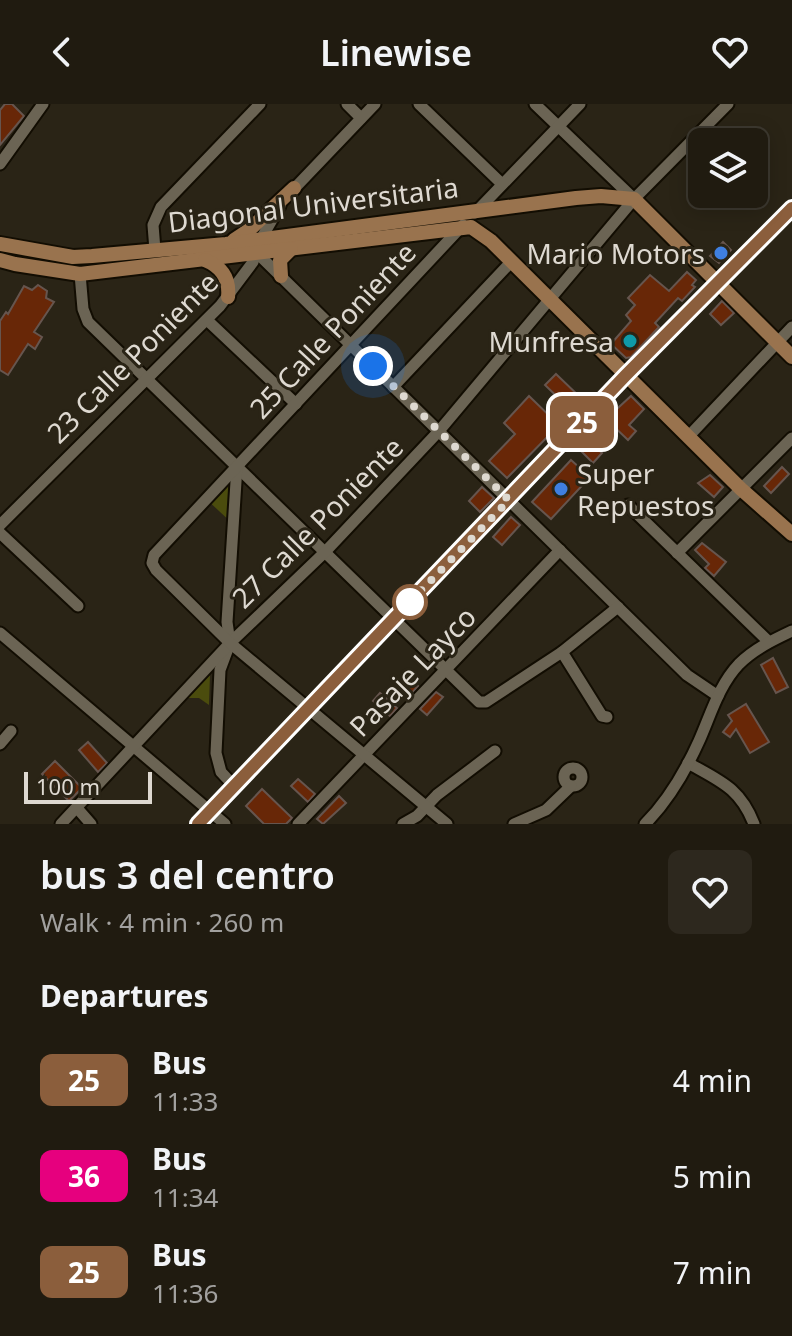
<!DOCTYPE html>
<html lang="en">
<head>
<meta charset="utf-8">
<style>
  :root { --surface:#201b10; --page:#2d281e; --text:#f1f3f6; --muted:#a2a19f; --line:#3d3930 }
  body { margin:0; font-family:"Noto Sans",sans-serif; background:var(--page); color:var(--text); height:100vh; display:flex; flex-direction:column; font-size:30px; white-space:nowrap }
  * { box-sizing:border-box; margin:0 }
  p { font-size:26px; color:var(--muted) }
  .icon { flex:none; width:44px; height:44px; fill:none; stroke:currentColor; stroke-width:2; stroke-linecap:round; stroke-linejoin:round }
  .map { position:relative; height:720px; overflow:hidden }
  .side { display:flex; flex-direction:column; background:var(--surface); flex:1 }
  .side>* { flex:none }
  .badge { padding:0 16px; border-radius:12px; font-size:28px; line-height:52px }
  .fabs { position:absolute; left:688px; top:24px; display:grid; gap:16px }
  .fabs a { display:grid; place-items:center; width:80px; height:80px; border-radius:12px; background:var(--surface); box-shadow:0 4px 20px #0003,0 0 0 2px var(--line); font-size:40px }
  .scale { position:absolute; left:24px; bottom:20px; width:128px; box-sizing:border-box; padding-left:8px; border:4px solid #ded9d1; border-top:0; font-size:22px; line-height:28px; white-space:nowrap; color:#ded9d1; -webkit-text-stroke:6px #2a2416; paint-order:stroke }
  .you { position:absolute; width:40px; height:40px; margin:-20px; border:6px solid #fff; border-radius:50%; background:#1a73e8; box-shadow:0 0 0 12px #1a73e833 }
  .map>.badge { position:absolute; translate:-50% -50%; box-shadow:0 0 0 4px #fff }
  h2 { padding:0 40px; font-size:30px; line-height:72px }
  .round { display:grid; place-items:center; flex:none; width:84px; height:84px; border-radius:12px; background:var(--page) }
  .overview { display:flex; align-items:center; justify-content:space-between; height:136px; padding:0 40px }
  h1 { font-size:38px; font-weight:600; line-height:60px }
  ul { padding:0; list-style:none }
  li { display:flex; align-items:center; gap:24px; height:96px; padding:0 40px }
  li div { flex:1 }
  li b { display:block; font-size:30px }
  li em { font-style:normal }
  li .badge { min-width:88px; font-weight:700; text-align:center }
  header { display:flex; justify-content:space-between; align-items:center; height:104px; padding:0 40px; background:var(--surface); font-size:36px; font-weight:600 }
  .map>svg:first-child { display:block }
  .green { fill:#4b4c0d }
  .building { fill:#682707; stroke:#66554e; stroke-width:2 }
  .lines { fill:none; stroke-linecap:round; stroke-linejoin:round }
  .minor-casing { stroke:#120d02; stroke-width:15 }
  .major-casing { stroke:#120d02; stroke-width:18 }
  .minor { stroke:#6b6454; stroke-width:11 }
  .major { stroke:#99734e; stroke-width:14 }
  .line-casing { stroke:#fff; stroke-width:18 }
  .line { stroke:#8b5e3c; stroke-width:12 }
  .walk { stroke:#ded9d1; stroke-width:8; stroke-dasharray:0 14.4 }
  .shop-dot { fill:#3f7fe0; stroke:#2a2416; stroke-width:3 }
  .culture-dot { fill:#0f9aa8; stroke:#2a2416; stroke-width:3 }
  .stop-dot { fill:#fff; stroke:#8b5e3c; stroke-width:4 }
  .labels { text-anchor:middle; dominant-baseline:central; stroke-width:6; stroke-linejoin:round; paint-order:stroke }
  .street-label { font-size:28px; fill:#ded9d1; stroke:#2a2416 }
  .poi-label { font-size:28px; fill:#ded9d1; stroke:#2a2416; text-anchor:end }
</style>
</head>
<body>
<header><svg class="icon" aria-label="back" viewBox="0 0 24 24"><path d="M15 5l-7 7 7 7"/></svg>Linewise<svg class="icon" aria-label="heart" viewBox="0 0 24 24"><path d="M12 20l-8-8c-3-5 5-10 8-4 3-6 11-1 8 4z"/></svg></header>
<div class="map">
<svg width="792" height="720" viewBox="0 0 792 720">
  <rect width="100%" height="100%" fill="#2a2416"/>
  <g class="green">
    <path d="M237,362L233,420L205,394Z"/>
    <path d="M210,571L209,601L199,594H187Z"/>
  </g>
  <g class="building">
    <path d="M5,0H12L24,12L0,41V6Z"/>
    <path d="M723,138L731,146L719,159L710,152Z"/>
    <path d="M687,168L696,176L692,181L695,183L682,197L678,194L655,219L659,223L631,253L626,254L611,240L631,217L626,211L635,201L628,194L650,171L669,187Z"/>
    <path d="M38,181L47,187L46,194L54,198L34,228L42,233L35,245L28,240L8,271L0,266V217L6,208L8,210L24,182L32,186Z"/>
    <path d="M722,197L734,209L721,221L710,210Z"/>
    <path d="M556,270L582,295L571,306L545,281Z"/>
    <path d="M529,292L559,321L507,374L489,357L515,330L504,319Z"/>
    <path d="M631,292L644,305L629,321L636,327L628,336L606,315Z"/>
    <path d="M588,337L602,349L593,359L580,346Z"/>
    <path d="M571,356L590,373L551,415L532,398Z"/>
    <path d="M782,363L789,370L771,389L764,382Z"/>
    <path d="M710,371L723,383L714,393L698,379Z"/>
    <path d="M482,383L494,394L480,408L469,397Z"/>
    <path d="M511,413L520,421L502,441L493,433Z"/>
    <path d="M702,439L726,458L714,472L705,464L709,460L695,446Z"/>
    <path d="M773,554L788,583L776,589L761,561Z"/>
    <path d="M410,573L418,582L411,590L402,581Z"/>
    <path d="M436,588L443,593L427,611L420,605Z"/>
    <path d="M380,589L397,604L390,612L373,597Z"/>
    <path d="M746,600L769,638L750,649L736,625L730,633L723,628L732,617L728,611Z"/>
    <path d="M88,638L107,659L98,668L79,646Z"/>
    <path d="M55,657L82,684L69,697L42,670Z"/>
    <path d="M298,675L315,690L308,698L291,682Z"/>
    <path d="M262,685L292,714L286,720H264L246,702Z"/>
    <path d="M339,692L346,699L323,720L317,715Z"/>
  </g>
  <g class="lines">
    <g class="minor-casing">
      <g id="minor">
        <path d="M347,0L361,14"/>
        <path d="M419,0L502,80"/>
        <path d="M535,0L634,95"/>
        <path d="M0,60L43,0"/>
        <path d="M290,89L375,0"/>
        <path d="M475,109L580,0"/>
        <path d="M155,146L153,121L161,103L260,0"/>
        <path d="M257,149L687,571L718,592"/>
        <path d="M80,170L83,205L88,218L479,598H486L562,548L618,503"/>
        <path d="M207,216L296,300"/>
        <path d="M393,283L511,158"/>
        <path d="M688,333L792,223"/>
        <path d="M628,401L769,538"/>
        <path d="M0,421L220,202L253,158L261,135L280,102"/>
        <path d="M0,429L78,502"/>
        <path d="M677,449L792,334"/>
        <path d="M0,529L225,720"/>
        <path d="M562,548L602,612L607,613"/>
        <path d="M0,640L11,627"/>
        <path d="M688,659C720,677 740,684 754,720"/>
        <circle cx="573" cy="673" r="9"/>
        <path d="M234,682L221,668L216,649L220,566L230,539L227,518L237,362"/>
        <path d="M77,704L91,720"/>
        <path d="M61,720L230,539L325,448L439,327L634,95L728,0"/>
        <path d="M198,720L626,271L792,104"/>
        <path d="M298,720L560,446"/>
        <path d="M403,720L417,712L437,691L495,647"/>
        <path d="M447,720L230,539L156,466L152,459L154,451L463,121"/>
        <path d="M514,720L546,706L571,682"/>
        <path d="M645,720C669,696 685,668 699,637C711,610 719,581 739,560C754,545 773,536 792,527"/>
      </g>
    </g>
    <g class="major-casing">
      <g id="major">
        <path d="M234,136L249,126L294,84"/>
        <path d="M0,140L73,153L92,152L226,140L576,94L601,92L634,95L792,253"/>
        <path d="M0,156L15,160L80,170L471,123L491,137L741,385L792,430"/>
        <path d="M205,156C222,163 230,175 228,193"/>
        <path d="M281,172L280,156L291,145"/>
      </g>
    </g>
    <use href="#minor" class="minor"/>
    <use href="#major" class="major"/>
  </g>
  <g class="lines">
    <g class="line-casing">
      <path id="line" d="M198,720L626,271L792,104"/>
    </g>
    <use href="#line" class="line"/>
    <path class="walk" d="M373,262L509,396L410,498"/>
  </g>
  <g class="shop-dot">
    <circle cx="721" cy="149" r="8"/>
    <circle cx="561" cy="385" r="8"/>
  </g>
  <circle class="culture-dot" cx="630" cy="237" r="8"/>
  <circle class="stop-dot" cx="410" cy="498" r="16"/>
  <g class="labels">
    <g class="street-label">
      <text transform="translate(313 100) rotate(-7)">Diagonal Universitaria</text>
      <text transform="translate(332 226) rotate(-47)">25 Calle Poniente</text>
      <text transform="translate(132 253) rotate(-45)">23 Calle Poniente</text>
      <text transform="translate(317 418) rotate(-45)">27 Calle Poniente</text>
      <text transform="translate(412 567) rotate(-46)">Pasaje Layco</text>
    </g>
    <g class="poi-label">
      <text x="705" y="149">Mario Motors</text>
      <text x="614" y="237">Munfresa</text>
      <text x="577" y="369" text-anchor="start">Super<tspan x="577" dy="32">Repuestos</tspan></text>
    </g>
  </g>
</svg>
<div class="fabs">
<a><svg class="icon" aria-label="layers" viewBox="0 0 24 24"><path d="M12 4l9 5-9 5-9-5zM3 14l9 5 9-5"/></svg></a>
</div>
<div class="scale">100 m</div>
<div class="you" style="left:373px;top:262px"></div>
<b class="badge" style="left:582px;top:318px;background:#8b5e3c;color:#fff">25</b>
</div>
<section class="side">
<div class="overview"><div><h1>bus 3 del centro</h1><p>Walk · 4 min · 260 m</p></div><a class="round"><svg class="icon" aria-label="heart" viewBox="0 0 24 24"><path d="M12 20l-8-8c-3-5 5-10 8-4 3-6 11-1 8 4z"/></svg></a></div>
<h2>Departures</h2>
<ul>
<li><span class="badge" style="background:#8b5e3c;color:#fff">25</span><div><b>Bus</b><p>11:33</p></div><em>4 min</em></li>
<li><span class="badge" style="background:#e6007e;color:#fff">36</span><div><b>Bus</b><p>11:34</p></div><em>5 min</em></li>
<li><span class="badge" style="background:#8b5e3c;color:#fff">25</span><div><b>Bus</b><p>11:36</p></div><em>7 min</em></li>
</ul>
</section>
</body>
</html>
